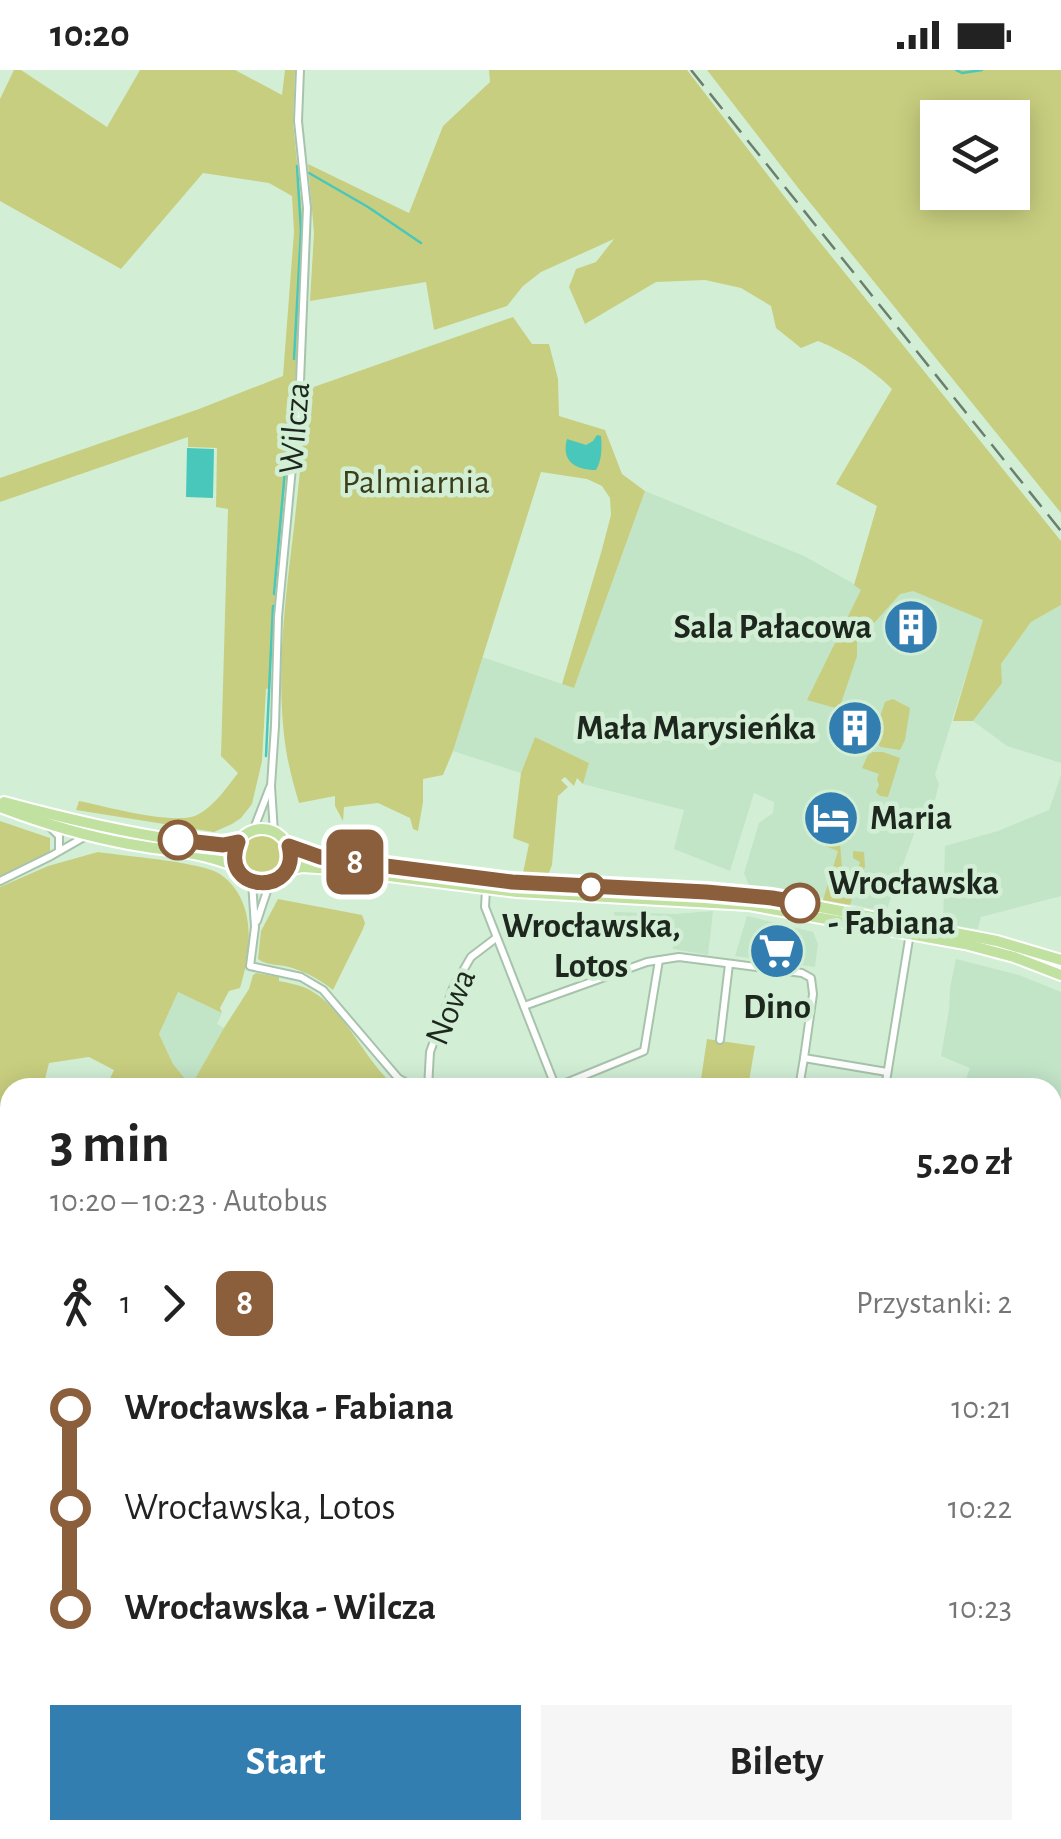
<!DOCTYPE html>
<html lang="pl">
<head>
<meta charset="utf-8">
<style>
  :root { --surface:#fff; --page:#f6f6f6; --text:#222; --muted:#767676; --accent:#337eb1 }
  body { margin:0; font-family:"Alegreya Sans",sans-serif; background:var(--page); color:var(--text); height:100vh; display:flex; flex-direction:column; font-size:38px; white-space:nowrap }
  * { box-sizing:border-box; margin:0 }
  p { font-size:32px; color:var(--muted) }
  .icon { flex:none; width:55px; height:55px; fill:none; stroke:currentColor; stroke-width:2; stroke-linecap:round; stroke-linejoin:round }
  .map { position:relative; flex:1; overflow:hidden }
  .panel { position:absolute; left:0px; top:1008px; width:1062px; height:762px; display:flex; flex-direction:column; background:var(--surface); border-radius:30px 30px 0 0; box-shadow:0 5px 25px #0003 }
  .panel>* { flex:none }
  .badge { padding:0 20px; border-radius:15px; font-size:35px; line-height:65px }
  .buttons { position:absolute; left:920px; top:30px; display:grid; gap:20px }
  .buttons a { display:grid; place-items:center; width:110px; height:110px; border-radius:0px; background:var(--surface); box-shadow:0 5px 25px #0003; font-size:50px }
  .map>.badge { position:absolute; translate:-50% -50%; box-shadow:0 0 0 5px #fff }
  .legs { display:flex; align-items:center; gap:15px; height:110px; padding:0 50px; font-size:32px }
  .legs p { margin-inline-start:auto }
  .summary { display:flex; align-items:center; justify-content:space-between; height:170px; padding:0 50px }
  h1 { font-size:55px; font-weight:600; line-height:75px }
  .button { display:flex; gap:20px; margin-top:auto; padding:20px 50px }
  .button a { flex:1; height:115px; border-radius:0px; background:var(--accent); color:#fff; font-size:40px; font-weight:600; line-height:115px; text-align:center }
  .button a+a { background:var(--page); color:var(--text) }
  ul { padding:0 50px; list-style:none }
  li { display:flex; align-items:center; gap:35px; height:100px; font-size:38px }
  li i { display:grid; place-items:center; width:15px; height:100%; margin:0 12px; background:currentColor }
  li i::after { content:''; width:25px; height:25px; margin:-12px; border:8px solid; border-radius:50%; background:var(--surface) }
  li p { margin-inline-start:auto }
  li:first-child i { background:linear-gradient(#0000 50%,currentColor 0) }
  li:last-child i { background:linear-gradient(currentColor 50%,#0000 0) }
  .status { display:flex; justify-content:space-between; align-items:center; height:70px; padding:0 50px; background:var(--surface); direction:ltr }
  .status svg { height:28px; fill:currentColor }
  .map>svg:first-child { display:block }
  .built { fill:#c2e4c7 }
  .green { fill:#c8ce7f; fill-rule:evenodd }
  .water { fill:#49c7bb }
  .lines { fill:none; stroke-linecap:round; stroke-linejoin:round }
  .stream { stroke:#49c7bb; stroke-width:2.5 }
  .street-casing { stroke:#a8c3ac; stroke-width:10 }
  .primary-casing { stroke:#fff; stroke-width:14 }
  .street { stroke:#fff; stroke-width:6 }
  .primary { stroke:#c1e1a0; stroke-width:10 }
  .rail { stroke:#6c7e6e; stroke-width:2.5; stroke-dasharray:20 10; stroke-linecap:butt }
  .line-1-casing { stroke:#fff; stroke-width:22 }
  .line-1 { stroke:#8b5e3c; stroke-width:15 }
  .stop-1-dot { fill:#fff; stroke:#8b5e3c; stroke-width:5 }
  .labels { text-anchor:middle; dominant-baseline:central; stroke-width:9; stroke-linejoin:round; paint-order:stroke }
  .street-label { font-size:35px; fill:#1d271e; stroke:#d2efd6 }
  .park-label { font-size:35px; fill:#3c3e19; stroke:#d2efd6 }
  .poi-label { font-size:35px; font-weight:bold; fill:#1d271e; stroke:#d2efd6; text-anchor:end }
  .stop-label { font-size:35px; font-weight:bold; fill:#1d271e; stroke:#d2efd6; text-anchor:start }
</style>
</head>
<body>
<div class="status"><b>10:20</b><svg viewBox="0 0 49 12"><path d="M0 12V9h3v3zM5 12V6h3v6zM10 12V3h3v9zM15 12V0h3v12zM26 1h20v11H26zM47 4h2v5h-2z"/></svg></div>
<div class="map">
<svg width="1061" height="1769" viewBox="0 0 1061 1769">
  <rect width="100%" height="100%" fill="#d2efd6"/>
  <g class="built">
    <path d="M645,421L804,486L854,514L1000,497L935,705L939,714L928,757L920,763L915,761L886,842L786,820L750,818L744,803L759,753L773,743L774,732L754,723L730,801L674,779L684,740L583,714L589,693L535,667L521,703L453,681L482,587L574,618Z"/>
    <path d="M1061,535V693L1007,676L973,651L1001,613V594L1031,552Z"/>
    <path d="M1061,705V826L981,847L978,859L943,854L945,776L998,761L1049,740Z"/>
    <path d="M713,841L708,885L673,879V858L614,852V842L676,844Z"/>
    <path d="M747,846L813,862L818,874L815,897L735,886Z"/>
    <path d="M956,889L1019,905L1061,922V1083L1053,1080L1052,1018L963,1017L970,998L941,986L949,940L950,918Z"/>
    <path d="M178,922L222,943L217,954L224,958L192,1017L173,994L159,964Z"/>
  </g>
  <g class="green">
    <path d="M14,0H21L107,57L140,0H235L282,25L285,0H295L293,53L304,161L296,302L276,515L270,618L266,619L262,691L252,734L241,748L232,754L214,762L76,740L79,731C105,736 177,757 199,744C215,735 227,717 238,703L221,686L228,439L216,437L217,378L188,377V367L0,432V408L199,339L283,306L294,162L292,126L269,113L203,103L121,199L0,131V29Z"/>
    <path d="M489,0H687L811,161L1061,471V535L1031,552L1001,594L1002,613L973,651H953L983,550L913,521L900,524L875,552L860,564L857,570V586L839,639L807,630L861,520L854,515L877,436L836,414L892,319C871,298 845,282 818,271L801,278L776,258L771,236L741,218L705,210L656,212L585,254L569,217L576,199L596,192L614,169L541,202L523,216L507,236L434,260L426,212L310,231L314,163L308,94L409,143L443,56L490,12Z"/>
    <path d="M707,0H1061V443L799,119ZM938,48H1012V122H938Z"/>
    <path d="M513,247L532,274H549L558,309L559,346L605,360L622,404L645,421L574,618L562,614L601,483L611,445L610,428L602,416L587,409L541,402L453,681L443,705L423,709V732L418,761L413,759L410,748L378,733L344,737L343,751L335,736V726L299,733C294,716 289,698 286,680C275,607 285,531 294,457C299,411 304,365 308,319Z"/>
    <path d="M893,629L910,638L905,670L900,680L881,677L872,670L885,632Z"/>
    <path d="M535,667L589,693L583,714L577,708L574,716L565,707L561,710L568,717L558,726L552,795L548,805L523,803L529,774L513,768L521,703Z"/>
    <path d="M873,682H883L900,688L888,727L880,726L876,722L879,715L877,709L879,704L862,698L868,685Z"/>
    <path d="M0,751L50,768V782L0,807Z"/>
    <path d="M833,752L839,757L835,769L840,773L842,798L835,822L840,827L850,826L860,792L853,788V781L864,782L865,797L860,805L850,835L823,830L838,781L825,776L834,769L831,759Z"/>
    <circle cx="262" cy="787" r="21"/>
    <path d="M98,782C124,786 202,792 220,804C257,830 252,880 240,918L229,921L220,938L222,943L178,922L159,964L173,994L191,1016L224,958L249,919L253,905L256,903L279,907V911C289,913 301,915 310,920C346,940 364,991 396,1017H106L114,1000L89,987L49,993L43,1017L10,1018V1171L2,1181L10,1193L9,1230L5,1207L0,1201V817L48,796Z"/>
    <path d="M278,829L362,845L365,853L363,859L333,920C319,909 306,902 289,897C278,894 267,896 258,889L261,861Z"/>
    <path d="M707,969L755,976L748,1017L700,1016Z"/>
    <path d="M0,1267L10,1281V1461L0,1462Z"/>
    <path d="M1061,1325V1479L1053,1484V1345Z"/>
    <path d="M0,1503H10V1760H238L241,1769H0Z"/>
    <path d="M461,1760H533L528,1769H456Z"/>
    <path d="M678,1760H750L749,1769H668Z"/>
  </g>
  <g class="water">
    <path d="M597,365L601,366C602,378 602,390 596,400C575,400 561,391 567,369L586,375L593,371Z"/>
    <path d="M187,378L214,379L213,428L186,427Z"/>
  </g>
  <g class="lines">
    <g class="stream">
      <path d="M956,0L962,3L982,0"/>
      <path d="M309,103L368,137L421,173"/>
      <path d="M294,289L301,161L297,96"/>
      <path d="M274,524L292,321"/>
      <path d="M266,686L273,536"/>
    </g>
    <g class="street-casing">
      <g id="street">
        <path d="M50,757L59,766V781"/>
        <path d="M253,761L270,717"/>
        <path d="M274,763L271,716L275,656L278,547L300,312L307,138L298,51L300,0"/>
        <path d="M0,811L51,786L93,762H107"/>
        <path d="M252,812L255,857L250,896L301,907L323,920L398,1008L412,1016L427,1017"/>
        <path d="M486,819L485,837L556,1018"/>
        <path d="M257,851L270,812"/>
        <path d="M524,936L647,892L679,887L802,903L811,908L813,924L804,988L887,1002"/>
        <path d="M720,970L729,894"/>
        <path d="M556,1017L644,981L659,890"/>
        <path d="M428,1018L430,982L453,918L471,887L496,868"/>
        <path d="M799,1018L804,988"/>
        <path d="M885,1018L910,863"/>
        <path d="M1052,1118L1061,1122"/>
        <path d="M1052,1157L1061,1133"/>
        <path d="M0,1248L2,1245"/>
        <path d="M0,1261L10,1274"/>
        <path d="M1052,1670L1061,1681"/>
        <path d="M302,1760L318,1769"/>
        <path d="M952,1760L958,1769"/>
        <path d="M958,1760L965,1769"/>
        <path d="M420,1769L436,1760"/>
        <path d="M630,1769L635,1760"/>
        <path d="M757,1769L759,1760"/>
        <path d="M1034,1769L1037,1767"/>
      </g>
    </g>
    <g class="primary-casing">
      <g id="primary">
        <path d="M4,732C63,748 122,762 183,771C201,773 220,778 238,772"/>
        <path d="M0,737C42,753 84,766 129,774C165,781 202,781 236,797"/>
        <circle cx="262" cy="787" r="28"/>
        <path d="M289,776L320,787L339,790L512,812L706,821L773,828L997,871L1061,890"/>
        <path d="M286,801L302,797L333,799L517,822L749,835L965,874L1014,887L1061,905"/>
        <path d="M1052,1266L1061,1245"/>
        <path d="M1052,1304L1061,1284"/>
        <path d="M866,1769L867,1760"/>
        <path d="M880,1769L882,1760"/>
      </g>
    </g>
    <use href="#street" class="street"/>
    <use href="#primary" class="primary"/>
    <path class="rail" d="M691,0L1061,461"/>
  </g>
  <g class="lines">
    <g class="line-1-casing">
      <path id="line-1" d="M178,770L223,775L238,772C217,824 302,827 289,776L320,787L339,790L512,812L706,822L772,828L800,833"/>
    </g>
    <use href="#line-1" class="line-1"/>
  </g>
  <defs>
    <g id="building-disc" transform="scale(2.875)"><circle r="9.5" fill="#337eb1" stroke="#d2efd6"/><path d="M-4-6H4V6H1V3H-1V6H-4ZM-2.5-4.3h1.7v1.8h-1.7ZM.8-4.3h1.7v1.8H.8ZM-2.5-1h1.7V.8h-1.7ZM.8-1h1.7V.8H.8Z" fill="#fff"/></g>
    <g id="hotel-disc" transform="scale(2.875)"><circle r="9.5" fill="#337eb1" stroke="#d2efd6"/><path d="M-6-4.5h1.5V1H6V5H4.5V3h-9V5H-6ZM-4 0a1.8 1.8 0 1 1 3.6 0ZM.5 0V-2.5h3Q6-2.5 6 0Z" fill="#fff"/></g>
    <g id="supermarket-disc" transform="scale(2.875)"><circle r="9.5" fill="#337eb1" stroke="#d2efd6"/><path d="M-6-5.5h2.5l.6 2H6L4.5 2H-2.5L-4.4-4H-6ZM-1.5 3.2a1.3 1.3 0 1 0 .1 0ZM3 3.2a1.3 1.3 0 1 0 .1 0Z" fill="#fff"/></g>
  </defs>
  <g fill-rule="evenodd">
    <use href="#building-disc" x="911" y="557"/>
    <use href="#building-disc" x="855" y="658"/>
    <use href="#hotel-disc" x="831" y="748"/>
    <use href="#supermarket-disc" x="777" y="881"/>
  </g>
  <g class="stop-1-dot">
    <circle cx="178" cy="770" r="18"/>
    <circle cx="591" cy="817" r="12"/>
    <circle cx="800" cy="833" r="18"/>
  </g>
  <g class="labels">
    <g class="street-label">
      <text transform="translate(295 358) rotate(-85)">Wilcza</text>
      <text transform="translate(451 937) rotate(-67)">Nowa</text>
    </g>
    <g class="park-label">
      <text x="416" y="412">Palmiarnia</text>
    </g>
    <g class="poi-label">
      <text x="872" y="557">Sala Pałacowa</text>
      <text x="816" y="658">Mała Marysieńka</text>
      <text x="870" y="748" text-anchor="start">Maria</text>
      <text x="777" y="937" text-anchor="middle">Dino</text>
    </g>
    <g class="stop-label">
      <text x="828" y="813">Wrocławska<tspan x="828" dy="40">- Fabiana</tspan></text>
      <text x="591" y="856" text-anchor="middle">Wrocławska,<tspan x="591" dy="40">Lotos</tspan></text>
    </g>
  </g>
</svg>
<div class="buttons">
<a><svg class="icon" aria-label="layers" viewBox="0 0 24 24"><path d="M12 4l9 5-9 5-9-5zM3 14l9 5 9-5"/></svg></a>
</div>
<b class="badge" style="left:355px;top:792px;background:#8b5e3c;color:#fff">8</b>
<section class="panel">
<div class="summary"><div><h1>3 min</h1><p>10:20 – 10:23 · Autobus</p></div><b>5.20 zł</b></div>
<div class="legs"><svg class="icon" aria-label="walk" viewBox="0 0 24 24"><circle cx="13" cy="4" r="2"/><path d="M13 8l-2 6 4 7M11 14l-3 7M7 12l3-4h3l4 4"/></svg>1<svg class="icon" aria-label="forward" viewBox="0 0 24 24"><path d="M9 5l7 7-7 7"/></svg><b class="badge" style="background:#8b5e3c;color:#fff">8</b><p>Przystanki: 2</p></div>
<ul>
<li><i style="color:#8b5e3c"></i><b>Wrocławska - Fabiana</b><p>10:21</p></li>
<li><i style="color:#8b5e3c"></i><span>Wrocławska, Lotos</span><p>10:22</p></li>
<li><i style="color:#8b5e3c"></i><b>Wrocławska - Wilcza</b><p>10:23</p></li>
</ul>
<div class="button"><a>Start</a><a>Bilety</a></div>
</section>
</div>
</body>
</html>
